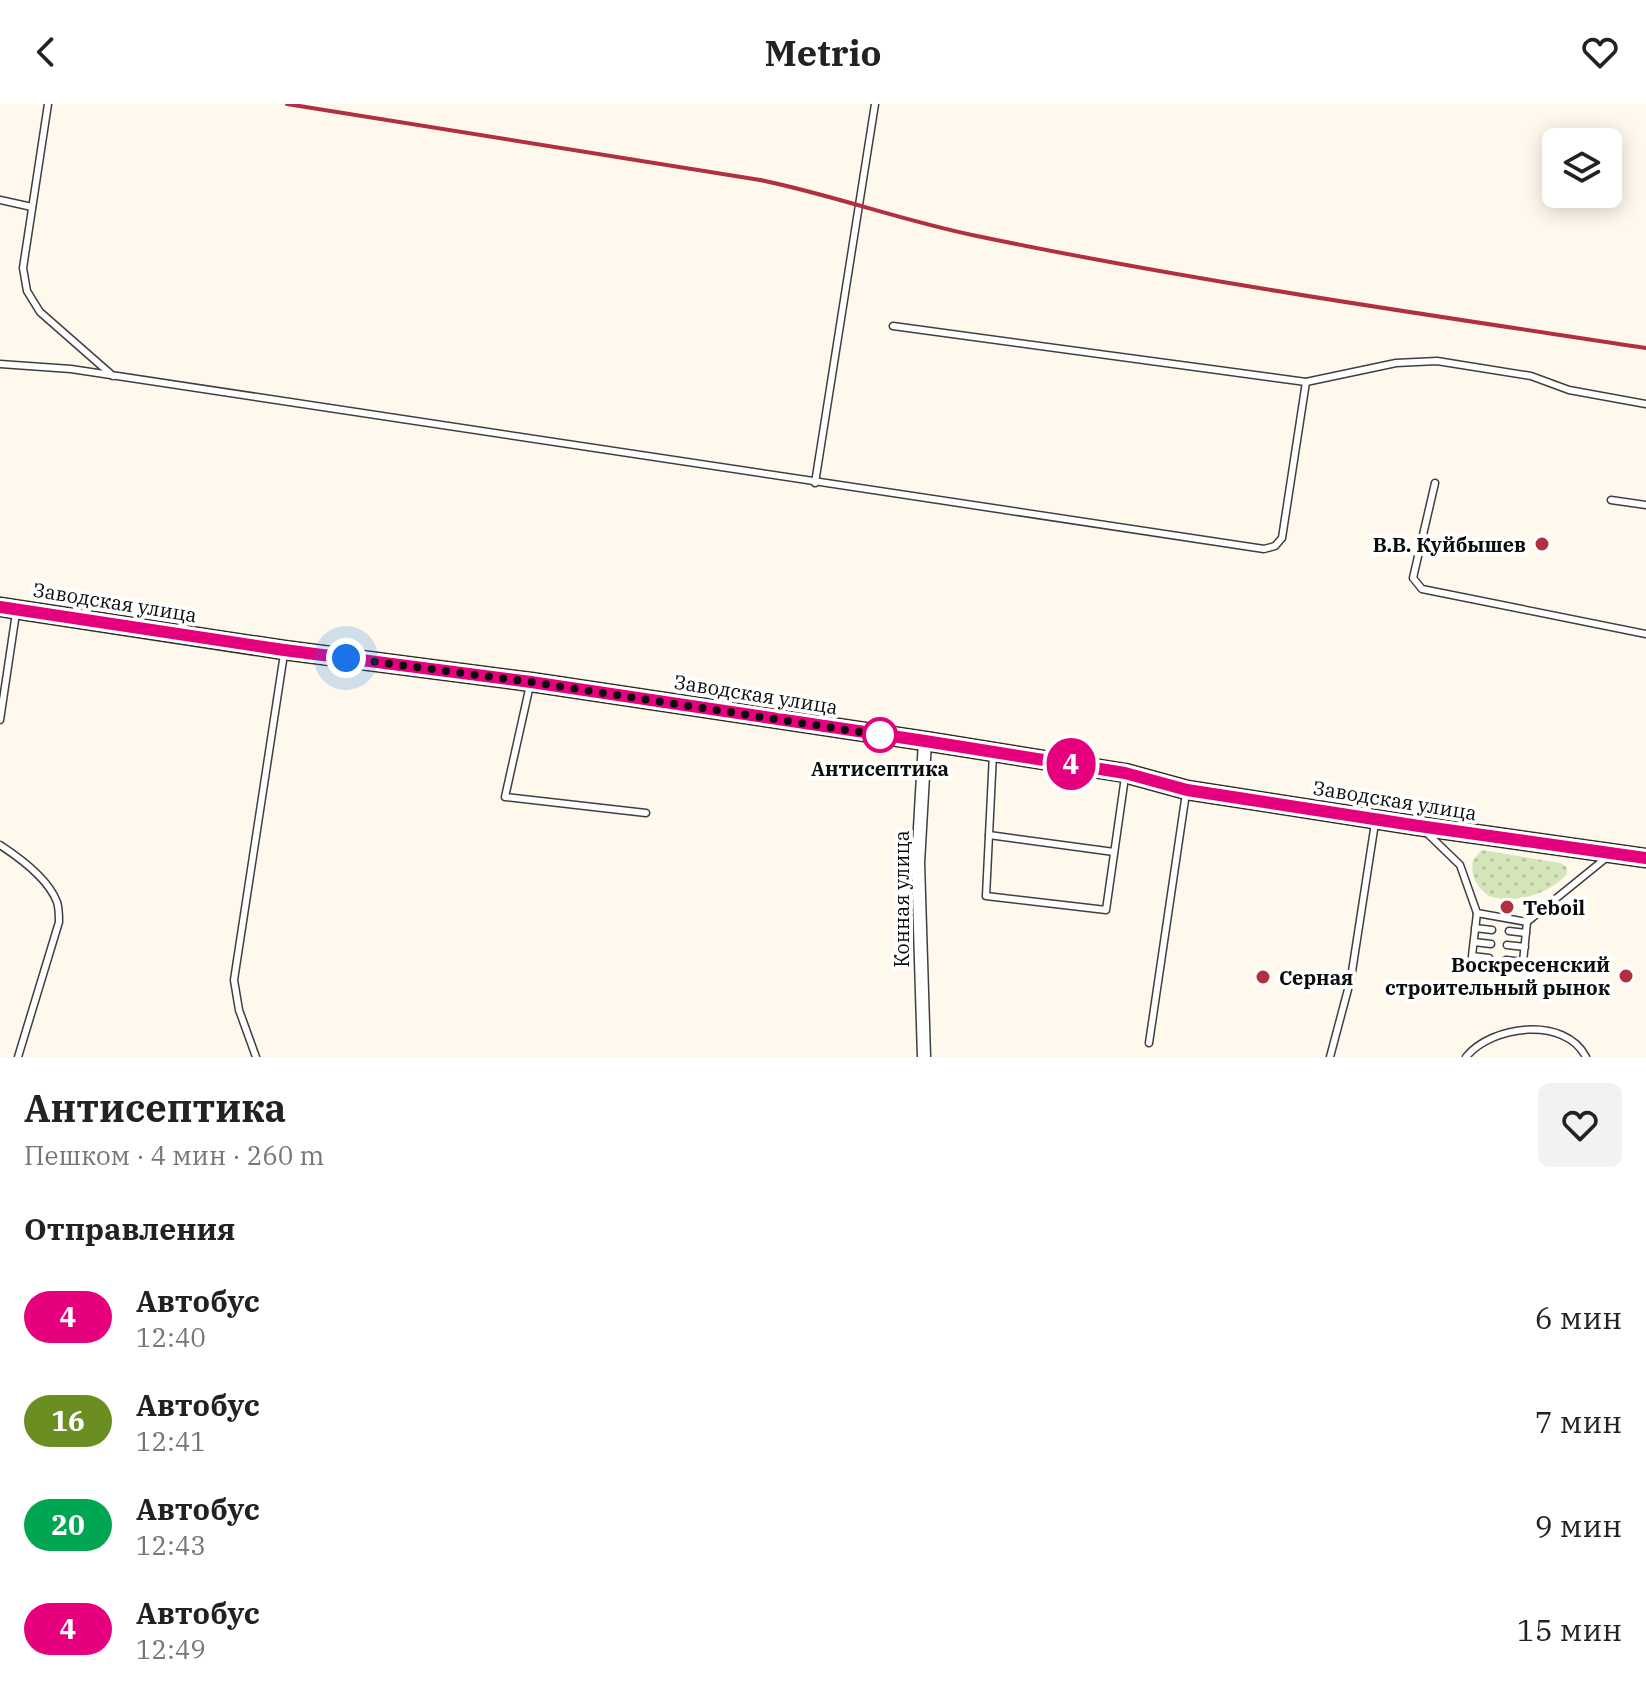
<!DOCTYPE html>
<html lang="ru">
<head>
<meta charset="utf-8">
<style>
  :root { --surface:#fff; --page:#f2f2f2; --text:#222; --muted:#767676 }
  body { margin:0; font-family:"IBM Plex Serif",serif; background:var(--page); color:var(--text); height:100vh; display:flex; flex-direction:column; font-size:30px; white-space:nowrap }
  * { box-sizing:border-box; margin:0 }
  p { font-size:26px; color:var(--muted) }
  .icon { flex:none; width:44px; height:44px; fill:none; stroke:currentColor; stroke-width:2; stroke-linecap:round; stroke-linejoin:round }
  .map { position:relative; height:953px; overflow:hidden }
  .drawer { display:flex; flex-direction:column; background:var(--surface); flex:1 }
  .drawer>* { flex:none }
  .badge { padding:0 16px; border-radius:26px; font-size:28px; line-height:52px }
  .fabs { position:absolute; left:1542px; top:24px; display:grid; gap:16px }
  .fabs a { display:grid; place-items:center; width:80px; height:80px; border-radius:12px; background:var(--surface); box-shadow:0 4px 20px #0003; font-size:40px }
  .you { position:absolute; width:40px; height:40px; margin:-20px; border:6px solid #fff; border-radius:50%; background:#1a73e8; box-shadow:0 0 0 12px #1a73e833 }
  .map>.badge { position:absolute; translate:-50% -50%; box-shadow:0 0 0 4px #fff }
  h2 { padding:0 24px; font-size:30px; line-height:72px }
  .round { display:grid; place-items:center; flex:none; width:84px; height:84px; border-radius:12px; background:var(--page) }
  .head { display:flex; align-items:center; justify-content:space-between; height:136px; padding:0 24px }
  h1 { font-size:38px; font-weight:800; line-height:60px }
  ul { padding:0; list-style:none }
  li { display:flex; align-items:center; gap:24px; height:104px; padding:0 24px }
  li div { flex:1 }
  li b { display:block; font-size:30px }
  li em { font-style:normal }
  li .badge { min-width:88px; font-weight:700; text-align:center }
  header { display:flex; justify-content:space-between; align-items:center; height:104px; padding:0 24px; background:var(--surface); font-size:36px; font-weight:800 }
  .map>svg:first-child { display:block }
  .grass { fill:url(#grass-dots) }
  .lines { fill:none; stroke-linecap:round; stroke-linejoin:round }
  .lane-casing { stroke:#3f3f3f; stroke-width:9 }
  .street-casing { stroke:#3f3f3f; stroke-width:15 }
  .secondary-casing { stroke:#2e2e2e; stroke-width:21 }
  .lane { stroke:#fff; stroke-width:6 }
  .street { stroke:#fff; stroke-width:12 }
  .secondary { stroke:#f9ebac; stroke-width:18 }
  .rail { stroke:#b12f3e; stroke-width:4 }
  .line-casing { stroke:#fff; stroke-width:18 }
  .line { stroke:#e6007e; stroke-width:12 }
  .walk { stroke:#0c0c0c; stroke-width:8; stroke-dasharray:0 14.4 }
  .poi-dot { fill:#b12f3e; stroke:#fff; stroke-width:3 }
  .stop-dot { fill:#fff; stroke:#e6007e; stroke-width:4 }
  .labels { text-anchor:middle; dominant-baseline:central; stroke-width:8; stroke-linejoin:round; paint-order:stroke }
  .poi-label { font-size:20px; font-weight:bold; fill:#0c0c0c; stroke:#fff; text-anchor:end }
  .street-label { font-size:20px; fill:#0c0c0c; stroke:#fff }
  .stop-label { font-size:20px; font-weight:bold; fill:#0c0c0c; stroke:#fff }
</style>
</head>
<body>
<header><svg class="icon" aria-label="back" viewBox="0 0 24 24"><path d="M15 5l-7 7 7 7"/></svg>Metrio<svg class="icon" aria-label="heart" viewBox="0 0 24 24"><path d="M12 20l-8-8c-3-5 5-10 8-4 3-6 11-1 8 4z"/></svg></header>
<div class="map">
<svg width="1646" height="953" viewBox="0 0 1646 953">
  <defs>
    <pattern id="grass-dots" width="8" height="8" patternUnits="userSpaceOnUse" patternTransform="scale(2)"><rect width="8" height="8" fill="#d3e5b9"/><path d="M2 2h.1M6 6h.1" fill="none" stroke="#b4c39e" stroke-width="1.8" stroke-linecap="round"/></pattern>
  </defs>
  <rect width="100%" height="100%" fill="#fef9ec"/>
  <path class="grass" d="M1482,746L1560,759L1567,763V770C1549,790 1518,799 1491,793C1477,784 1470,773 1473,756Z"/>
  <g class="lines">
    <g class="lane-casing">
      <g id="lane">
        <path d="M48,0L23,164L27,187L40,208L113,272"/>
        <path d="M0,96L32,103"/>
        <path d="M893,222L1306,278L1396,259L1437,257L1531,272L1569,286L1646,300"/>
        <path d="M0,260L71,265L1264,445L1275,442L1282,434L1306,278"/>
        <path d="M815,379L875,0"/>
        <path d="M1435,379L1413,474L1422,485L1646,530"/>
        <path d="M1611,396L1646,401"/>
        <path d="M530,581L505,693L646,709"/>
        <path d="M0,616L16,509"/>
        <path d="M993,650L986,792L1106,806L1125,673"/>
        <path d="M1428,730L1460,761L1477,809L1527,818L1606,754"/>
        <path d="M989,731L1114,748"/>
        <path d="M0,741C20,754 48,774 57,798C59,804 59,812 59,818L18,953"/>
        <path d="M1477,809L1472,852L1489,854"/>
        <path d="M1475,824L1492,826"/>
        <path d="M1509,827L1526,829"/>
        <path d="M1474,838L1491,840"/>
        <path d="M1507,841L1525,843"/>
        <path d="M1506,856L1523,858L1527,818"/>
        <path d="M1149,939L1186,689"/>
        <path d="M256,953L239,906L234,876L284,550"/>
        <path d="M1330,953L1351,874L1375,719"/>
        <path d="M1466,953C1492,921 1565,912 1586,953"/>
      </g>
    </g>
    <g class="street-casing">
      <path id="street" d="M924,953L918,759L925,637"/>
    </g>
    <g class="secondary-casing">
      <path id="secondary" d="M0,503L284,546L531,578L925,637L1125,669L1187,686L1419,722L1646,754"/>
    </g>
    <use href="#lane" class="lane"/>
    <use href="#street" class="street"/>
    <use href="#secondary" class="secondary"/>
    <path class="rail" d="M287,0L760,76C833,91 903,117 977,132C1198,178 1423,210 1646,244"/>
  </g>
  <g class="lines">
    <g class="line-casing">
      <path id="line" d="M0,503L284,546L531,578L925,637L1125,669L1187,686L1419,722L1646,754"/>
    </g>
    <use href="#line" class="line"/>
    <path class="walk" d="M346,554L531,578L880,631"/>
  </g>
  <g class="poi-dot">
    <circle cx="1542" cy="440" r="8"/>
    <circle cx="1507" cy="803" r="8"/>
    <circle cx="1626" cy="872" r="8"/>
    <circle cx="1263" cy="873" r="8"/>
  </g>
  <circle class="stop-dot" cx="880" cy="631" r="16"/>
  <g class="labels">
    <g class="poi-label">
      <text x="1526" y="440">В.В. Куйбышев</text>
      <text x="1523" y="803" text-anchor="start">Teboil</text>
      <text x="1610" y="860">Воскресенский<tspan x="1610" dy="23">строительный рынок</tspan></text>
      <text x="1279" y="873" text-anchor="start">Серная</text>
    </g>
    <g class="street-label">
      <text transform="translate(115 498) rotate(9)">Заводская улица</text>
      <text transform="translate(756 590) rotate(9)">Заводская улица</text>
      <text transform="translate(1395 696) rotate(9)">Заводская улица</text>
      <text transform="translate(901 795) rotate(-90)">Конная улица</text>
    </g>
    <g class="stop-label">
      <text x="880" y="664">Антисептика</text>
    </g>
  </g>
</svg>
<div class="fabs">
<a><svg class="icon" aria-label="layers" viewBox="0 0 24 24"><path d="M12 4l9 5-9 5-9-5zM3 14l9 5 9-5"/></svg></a>
</div>
<div class="you" style="left:346px;top:554px"></div>
<b class="badge" style="left:1071px;top:660px;background:#e6007e;color:#fff">4</b>
</div>
<section class="drawer">
<div class="head"><div><h1>Антисептика</h1><p>Пешком · 4 мин · 260 m</p></div><a class="round"><svg class="icon" aria-label="heart" viewBox="0 0 24 24"><path d="M12 20l-8-8c-3-5 5-10 8-4 3-6 11-1 8 4z"/></svg></a></div>
<h2>Отправления</h2>
<ul>
<li><span class="badge" style="background:#e6007e;color:#fff">4</span><div><b>Автобус</b><p>12:40</p></div><em>6 мин</em></li>
<li><span class="badge" style="background:#6b8e23;color:#fff">16</span><div><b>Автобус</b><p>12:41</p></div><em>7 мин</em></li>
<li><span class="badge" style="background:#00a651;color:#fff">20</span><div><b>Автобус</b><p>12:43</p></div><em>9 мин</em></li>
<li><span class="badge" style="background:#e6007e;color:#fff">4</span><div><b>Автобус</b><p>12:49</p></div><em>15 мин</em></li>
</ul>
</section>
</body>
</html>
